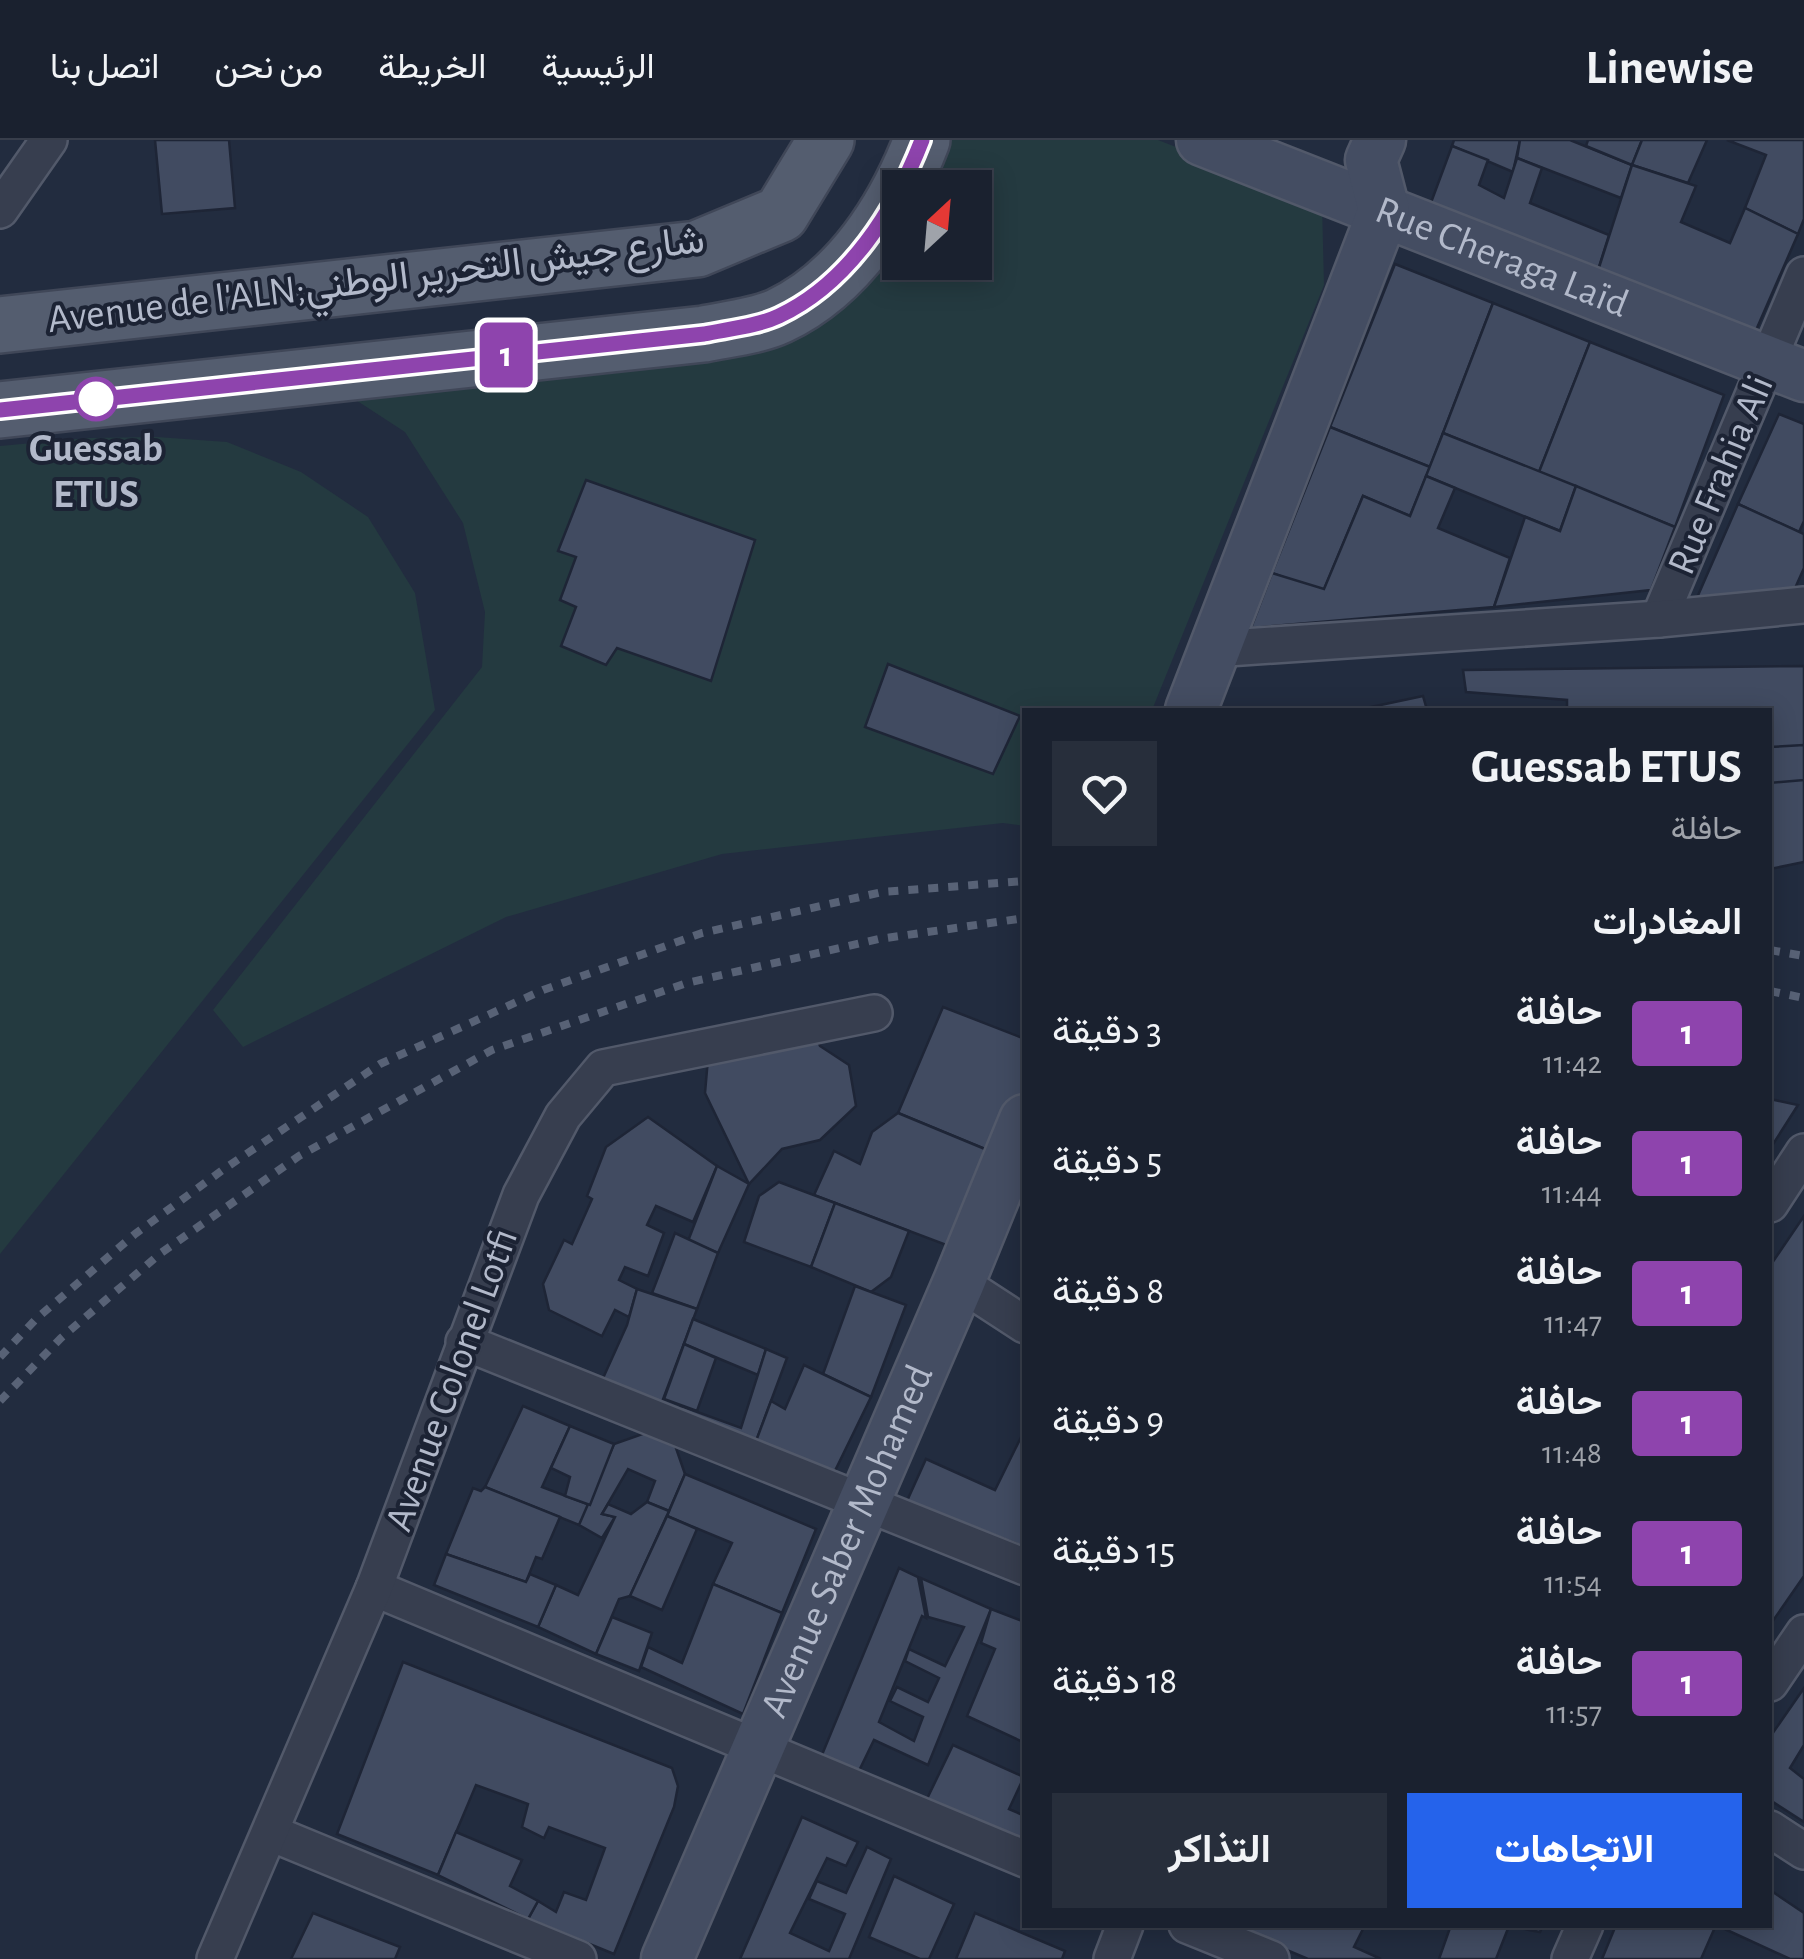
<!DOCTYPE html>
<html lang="ar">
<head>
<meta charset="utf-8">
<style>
  :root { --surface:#1a212f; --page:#272e3b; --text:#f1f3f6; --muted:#9fa3aa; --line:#383e4b; --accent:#2563eb }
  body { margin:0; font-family:"Alegreya Sans",Vazirmatn,sans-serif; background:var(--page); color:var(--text); direction:rtl; height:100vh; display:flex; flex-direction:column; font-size:38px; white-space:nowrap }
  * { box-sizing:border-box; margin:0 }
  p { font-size:32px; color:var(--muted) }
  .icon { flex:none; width:55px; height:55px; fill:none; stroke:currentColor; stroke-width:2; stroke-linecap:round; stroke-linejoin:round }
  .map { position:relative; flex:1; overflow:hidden; direction:ltr }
  .side { position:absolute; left:1022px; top:568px; width:750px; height:1220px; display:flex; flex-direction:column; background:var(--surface); border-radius:0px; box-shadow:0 5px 25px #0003,0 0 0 2px var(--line); direction:rtl }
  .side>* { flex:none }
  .badge { padding:0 20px; border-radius:8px; font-size:35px; line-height:65px }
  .needle { width:65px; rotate:26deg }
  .controls { position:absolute; left:882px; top:30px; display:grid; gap:20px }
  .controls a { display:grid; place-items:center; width:110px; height:110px; border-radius:0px; background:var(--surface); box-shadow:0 5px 25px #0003,0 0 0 2px var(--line); font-size:50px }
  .map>.badge { position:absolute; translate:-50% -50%; box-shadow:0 0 0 5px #fff }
  h2 { padding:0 30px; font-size:38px; line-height:90px }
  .round { display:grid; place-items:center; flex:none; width:105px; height:105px; border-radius:0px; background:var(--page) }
  .headline { display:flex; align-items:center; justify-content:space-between; height:170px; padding:0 30px }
  h1 { font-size:48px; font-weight:700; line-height:75px }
  .action { display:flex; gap:20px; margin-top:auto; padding:20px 30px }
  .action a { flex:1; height:115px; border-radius:0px; background:var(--accent); color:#fff; font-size:40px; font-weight:700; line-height:115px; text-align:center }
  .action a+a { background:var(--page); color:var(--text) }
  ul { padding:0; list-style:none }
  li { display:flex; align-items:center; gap:30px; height:130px; padding:0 30px }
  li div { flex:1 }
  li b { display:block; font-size:38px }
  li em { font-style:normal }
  li .badge { min-width:110px; font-weight:700; text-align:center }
  header { display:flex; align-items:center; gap:60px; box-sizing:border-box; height:140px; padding:0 50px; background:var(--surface); border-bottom:2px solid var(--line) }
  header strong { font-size:48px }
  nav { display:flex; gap:55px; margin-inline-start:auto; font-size:35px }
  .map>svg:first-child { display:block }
  .green { fill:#243a40 }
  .building { fill:#414b61; stroke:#1e2536; stroke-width:2.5 }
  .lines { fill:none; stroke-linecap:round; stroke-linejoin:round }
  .street-casing { stroke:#52596a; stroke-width:40 }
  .secondary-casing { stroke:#52596a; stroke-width:55 }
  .primary-casing { stroke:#404758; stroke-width:60 }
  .street { stroke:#373e4f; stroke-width:35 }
  .secondary { stroke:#444d62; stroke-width:50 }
  .primary { stroke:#545d6f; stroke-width:55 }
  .rail { stroke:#586276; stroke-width:8; stroke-dasharray:10 10; stroke-linecap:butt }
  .line-casing { stroke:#fff; stroke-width:22 }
  .line { stroke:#8e44ad; stroke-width:15 }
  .stop-dot { fill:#fff; stroke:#8e44ad; stroke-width:5 }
  .labels { text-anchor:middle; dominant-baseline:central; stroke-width:8; stroke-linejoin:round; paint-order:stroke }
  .street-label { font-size:40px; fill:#b2b9ca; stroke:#1c2334 }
  .stop-label { font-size:40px; font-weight:bold; fill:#b2b9ca; stroke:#1c2334 }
</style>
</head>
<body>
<header>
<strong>Linewise</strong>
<nav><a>الرئيسية</a><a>الخريطة</a><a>من نحن</a><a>اتصل بنا</a></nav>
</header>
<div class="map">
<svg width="1804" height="1819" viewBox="0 0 1804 1819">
  <rect width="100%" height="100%" fill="#222c3f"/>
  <g class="green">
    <path d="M936,0H1158L1322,64L1324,145L1152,570H1025V686L1003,683L722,714L506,777L243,907L213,870L482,527L485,472L463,383L405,292L342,251L758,206L900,77V122H975V48L916,47Z"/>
    <path d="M157,297L227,302L301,332L368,377L415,453L435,570L0,1114V306L87,298Z"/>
  </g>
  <g class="building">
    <path d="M155,0H229L235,68L162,74Z"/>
    <path d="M1454,0H1520L1513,32L1452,6Z"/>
    <path d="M1520,0H1570L1632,25L1621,58L1517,18Z"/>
    <path d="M1588,0H1642L1632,25L1586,6Z"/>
    <path d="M1642,0H1707L1688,43L1632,25Z"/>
    <path d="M1727,0H1804V79L1798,94L1745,68L1766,15Z"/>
    <path d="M1452,6L1488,20L1479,45L1504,58L1517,18L1542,28L1530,63L1609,95L1594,143L1426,76Z"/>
    <path d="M1632,25L1696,46L1681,82L1730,103L1745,68L1798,94L1750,204L1594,143Z"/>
    <path d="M1395,124L1493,163L1430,327L1330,287Z"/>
    <path d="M1493,163L1590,202L1539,332L1443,293Z"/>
    <path d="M1590,202L1724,255L1675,387L1539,332Z"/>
    <path d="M1779,274L1804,284V381L1799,392L1738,364Z"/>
    <path d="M1330,287L1430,327L1410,376L1363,356L1323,452L1272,433Z"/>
    <path d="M1443,293L1576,346L1560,391L1426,336Z"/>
    <path d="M1426,336L1455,348L1438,388L1510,418L1494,467L1251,488L1272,433L1324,449L1363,356L1410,376Z"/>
    <path d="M586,340L755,400L711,541L617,508L606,525L561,506L576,467L560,460L576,417L558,411Z"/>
    <path d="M1576,346L1675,387L1651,450L1494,467L1525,377L1560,391Z"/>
    <path d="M1738,364L1804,394V428L1792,455L1696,460Z"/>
    <path d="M888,524L1020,576L993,634L865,587Z"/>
    <path d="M1804,526V722L1770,729V570H1567V560L1466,552L1463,530Z"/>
    <path d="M1423,556L1427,570H1357Z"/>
    <path d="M1804,605V640L1770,643V607Z"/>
    <path d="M943,867L1025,899V980L1009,1019L898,973Z"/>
    <path d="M813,889L820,906L849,925L856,966L820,1000L782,1009L749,1044L705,953L709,907Z"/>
    <path d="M1770,959L1798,965L1770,1009Z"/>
    <path d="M898,973L1009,1019L970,1114L814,1055L834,1011L860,1024L872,992Z"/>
    <path d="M648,977L717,1026L693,1082L656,1066L647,1085L664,1093L648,1136L625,1127L619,1140L637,1149L629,1177L615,1170L602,1196L549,1170L543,1144L564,1100L572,1104L592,1059L587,1056L606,1007Z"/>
    <path d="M717,1026L749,1044L718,1113L688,1101Z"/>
    <path d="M779,1042L835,1063L811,1127L744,1102L759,1056Z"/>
    <path d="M835,1063L909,1091L891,1137L871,1152L811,1127Z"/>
    <path d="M1804,1076V1436L1770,1485V1126Z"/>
    <path d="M675,1093L718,1113L697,1169L652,1153Z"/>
    <path d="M855,1146L906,1165L871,1257L823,1234Z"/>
    <path d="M637,1149L697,1169L659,1270L599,1247L627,1185Z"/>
    <path d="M693,1179L766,1209L758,1235L684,1204Z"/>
    <path d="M684,1204L716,1218L697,1271L664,1259Z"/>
    <path d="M766,1209L787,1218L752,1312L674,1282L681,1266L741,1288Z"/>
    <path d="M804,1225L871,1257L830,1341L752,1312L771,1261L785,1269Z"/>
    <path d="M523,1266L570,1286L542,1347L590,1365L579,1385L485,1347Z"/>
    <path d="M668,1285L685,1334L669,1371L647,1362L655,1341L628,1329L602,1374L615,1377L602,1398L579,1385L614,1304Z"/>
    <path d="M570,1286L614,1304L590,1365L565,1356L570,1337L551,1328Z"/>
    <path d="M1025,1289V1407L907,1361L926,1319L995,1350Z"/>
    <path d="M685,1334L816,1389L782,1473L713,1444L732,1403L667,1376Z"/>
    <path d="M485,1347L560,1377L542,1419L536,1417L526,1442L446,1414L473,1348L481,1351Z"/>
    <path d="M647,1362L669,1371L630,1456L619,1459L596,1514L538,1487L556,1445L578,1455L615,1377L602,1374L608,1364L631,1374Z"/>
    <path d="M667,1376L697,1389L662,1470L630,1456Z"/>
    <path d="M446,1414L526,1442L530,1434L556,1445L538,1487L434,1445Z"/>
    <path d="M899,1428L918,1437L926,1478L922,1476L879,1582L914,1601L923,1577L890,1561L897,1547L928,1562L939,1538L905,1521L909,1509L945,1526L964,1487L928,1477L921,1438L991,1469L928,1625L874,1600L856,1637L819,1622Z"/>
    <path d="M713,1444L782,1473L743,1574L641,1527L648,1507L682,1523Z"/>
    <path d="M991,1469L1025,1482V1603L967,1576L995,1509L981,1503Z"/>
    <path d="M612,1477L652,1493L639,1531L596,1514Z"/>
    <path d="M403,1522L672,1628L678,1646L674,1667L614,1814L528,1779L538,1761L556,1772L564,1752L586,1760L605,1708L549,1687L544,1698L522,1687L528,1664L476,1645L438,1735L337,1694Z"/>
    <path d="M1804,1548V1605L1790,1628L1804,1639V1682L1770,1660V1597Z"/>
    <path d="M953,1605L1024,1637L1009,1669L1025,1676V1704L924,1665Z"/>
    <path d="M802,1677L858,1702L846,1726L827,1718L790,1793L829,1811L845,1774L809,1759L817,1741L846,1753L867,1707L891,1719L849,1819H740Z"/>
    <path d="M456,1692L522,1720L510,1746L538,1761L528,1779L438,1735Z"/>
    <path d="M894,1736L954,1764L929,1819H920L869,1797Z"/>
    <path d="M1770,1750L1804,1773V1819H1790L1716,1785H1770Z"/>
    <path d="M313,1773L400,1807L395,1819H291Z"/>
    <path d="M975,1773L1065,1811L1062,1819H956Z"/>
    <path d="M1228,1785H1365L1354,1807L1381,1819H1308Z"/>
    <path d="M1451,1785H1543L1540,1792L1509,1786L1496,1819H1439Z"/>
    <path d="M1616,1785H1716L1701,1819H1602Z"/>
  </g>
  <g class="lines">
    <g class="street-casing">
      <g id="street">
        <path d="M0,70L49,0"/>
        <path d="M1659,479L1804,135"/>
        <path d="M1213,509L1659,479L1804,465"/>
        <path d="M1770,1064L1804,1012"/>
        <path d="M959,1142L1025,1185"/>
        <path d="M464,1202L1025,1427"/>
        <path d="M374,1448L1025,1719"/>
        <path d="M1770,1543L1804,1493"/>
        <path d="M1770,1689L1804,1711"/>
        <path d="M271,1693L578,1819"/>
        <path d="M1187,1785L1271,1819"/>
        <path d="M215,1819L374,1448L521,1055L563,976L603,928L874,873"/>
        <path d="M1112,1819L1125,1785"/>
        <path d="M1570,1819L1585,1785"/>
      </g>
    </g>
    <g class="secondary-casing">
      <g id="secondary">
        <path id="s1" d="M1202,0L1804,236"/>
        <path d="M1191,570L1384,70L1371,20L1380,0"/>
        <path id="s2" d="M667,1819L959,1142L1025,980"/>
      </g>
    </g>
    <g class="primary-casing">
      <g id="primary">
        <path d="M0,185L697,109L781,74L826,0"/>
        <path d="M0,270L704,194C728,189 758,186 779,176C849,143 895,70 922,0"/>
      </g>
    </g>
    <use href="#street" class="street"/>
    <use href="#secondary" class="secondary"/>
    <use href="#primary" class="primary"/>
    <g class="rail">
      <path d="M1770,810L1804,816"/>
      <path d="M1770,851L1804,858"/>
      <path d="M0,1217L36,1179L135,1094L224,1029L380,924L543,850L702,793L882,752L1025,741"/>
      <path d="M0,1261L61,1198L161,1113L299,1016L492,910L687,843L879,799L1025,778"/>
    </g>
  </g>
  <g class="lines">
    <g class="line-casing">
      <path id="line" d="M0,270L704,194C728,189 758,186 779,176C849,143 895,70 922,0"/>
    </g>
    <use href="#line" class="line"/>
  </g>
  <circle class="stop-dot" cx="96" cy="259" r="20"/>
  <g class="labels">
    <g class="street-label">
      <text stroke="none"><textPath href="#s1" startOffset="322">Rue Cheraga Laïd</textPath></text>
      <text transform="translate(376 140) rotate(-7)">Avenue de l'ALN;شارع جيش التحرير الوطني</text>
      <text transform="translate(1721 335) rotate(-67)">Rue Frahia Ali</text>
      <text transform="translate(452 1240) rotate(-70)">Avenue Colonel Lotfi</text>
      <text stroke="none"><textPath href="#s2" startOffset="455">Avenue Saber Mohamed</textPath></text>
    </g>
    <g class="stop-label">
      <text x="96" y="309">Guessab<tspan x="96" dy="46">ETUS</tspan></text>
    </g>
  </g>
</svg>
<div class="controls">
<a><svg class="needle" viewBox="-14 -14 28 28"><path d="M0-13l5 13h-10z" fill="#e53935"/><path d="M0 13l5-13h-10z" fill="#9fa3aa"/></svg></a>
</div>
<b class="badge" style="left:506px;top:215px;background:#8e44ad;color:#fff">1</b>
<section class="side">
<div class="headline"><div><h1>Guessab ETUS</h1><p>حافلة</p></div><a class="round"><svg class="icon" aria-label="heart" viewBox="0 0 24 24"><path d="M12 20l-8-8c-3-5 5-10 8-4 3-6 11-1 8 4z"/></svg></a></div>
<h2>المغادرات</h2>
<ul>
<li><span class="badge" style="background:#8e44ad;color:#fff">1</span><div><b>حافلة</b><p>11:42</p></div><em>3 دقيقة</em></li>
<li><span class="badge" style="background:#8e44ad;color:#fff">1</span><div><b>حافلة</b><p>11:44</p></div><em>5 دقيقة</em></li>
<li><span class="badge" style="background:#8e44ad;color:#fff">1</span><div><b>حافلة</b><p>11:47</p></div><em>8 دقيقة</em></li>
<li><span class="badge" style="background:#8e44ad;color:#fff">1</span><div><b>حافلة</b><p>11:48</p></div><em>9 دقيقة</em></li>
<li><span class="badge" style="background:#8e44ad;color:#fff">1</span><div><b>حافلة</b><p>11:54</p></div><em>15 دقيقة</em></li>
<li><span class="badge" style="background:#8e44ad;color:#fff">1</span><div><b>حافلة</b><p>11:57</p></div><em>18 دقيقة</em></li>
</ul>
<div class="action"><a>الاتجاهات</a><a>التذاكر</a></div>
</section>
</div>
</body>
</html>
